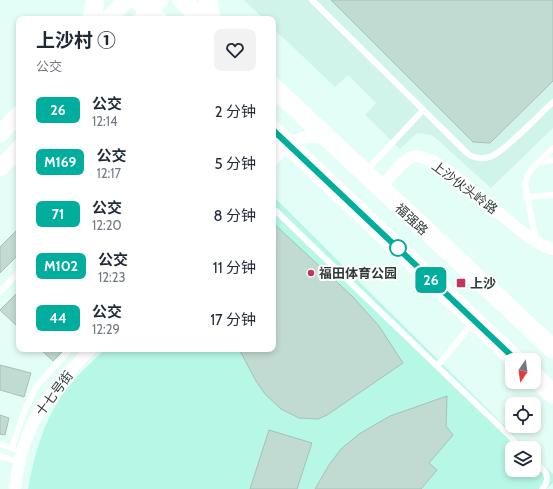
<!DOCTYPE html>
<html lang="zh">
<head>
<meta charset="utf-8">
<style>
  :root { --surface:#fff; --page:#f2f2f3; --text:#1f2937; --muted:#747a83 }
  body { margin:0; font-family:Cabin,"Noto Sans SC",sans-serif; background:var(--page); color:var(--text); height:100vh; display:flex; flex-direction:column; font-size:15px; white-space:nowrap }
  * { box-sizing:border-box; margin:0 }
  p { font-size:13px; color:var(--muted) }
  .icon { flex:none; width:22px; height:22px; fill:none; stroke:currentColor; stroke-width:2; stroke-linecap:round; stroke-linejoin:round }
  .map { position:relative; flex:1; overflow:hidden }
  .details { position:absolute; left:16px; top:16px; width:260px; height:336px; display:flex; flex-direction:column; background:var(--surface); border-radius:8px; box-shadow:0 2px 6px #0003 }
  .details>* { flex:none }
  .badge { padding:0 8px; border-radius:6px; font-size:14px; line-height:26px }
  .needle { width:26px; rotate:193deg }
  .buttons { position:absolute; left:505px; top:353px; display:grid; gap:8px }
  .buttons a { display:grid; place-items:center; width:36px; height:36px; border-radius:8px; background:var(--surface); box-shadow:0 2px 6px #0003; font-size:20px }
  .map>.badge { position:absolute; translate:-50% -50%; box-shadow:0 0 0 2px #fff }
  .round { display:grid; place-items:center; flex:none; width:42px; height:42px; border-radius:8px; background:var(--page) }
  .summary { display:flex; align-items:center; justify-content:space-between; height:68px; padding:0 20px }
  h1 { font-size:19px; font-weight:700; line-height:30px }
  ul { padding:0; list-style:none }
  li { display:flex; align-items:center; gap:12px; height:52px; padding:0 20px }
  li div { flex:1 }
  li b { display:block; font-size:15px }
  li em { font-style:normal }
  li .badge { min-width:44px; font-weight:700; text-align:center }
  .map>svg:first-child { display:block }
  .built { fill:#d0f4e9 }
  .green { fill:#b7f7e5 }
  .building { fill:#c1dbd3; stroke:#a6c0b8 }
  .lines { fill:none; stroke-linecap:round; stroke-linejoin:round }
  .lane { stroke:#fff; stroke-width:6 }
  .street { stroke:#fff; stroke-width:12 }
  .secondary { stroke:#fff; stroke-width:17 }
  .primary { stroke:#fff; stroke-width:19 }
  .line-casing { stroke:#fff; stroke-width:9 }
  .line { stroke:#01ad9c; stroke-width:6 }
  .stop-dot { fill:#fff; stroke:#01ad9c; stroke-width:2 }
  .poi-dot { fill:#c3355e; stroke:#fff; stroke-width:1.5 }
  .labels { text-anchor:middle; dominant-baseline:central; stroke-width:4; stroke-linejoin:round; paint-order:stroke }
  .street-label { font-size:13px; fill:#303a37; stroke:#fff }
  .poi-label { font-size:13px; font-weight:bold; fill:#303a37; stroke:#fff; text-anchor:start }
</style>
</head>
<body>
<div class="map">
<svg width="553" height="489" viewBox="0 0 553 489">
  <rect width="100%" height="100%" fill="#e3fef6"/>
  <path class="built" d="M244,0H553V128L491,188L432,135L417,133L400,149L365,115L376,103L348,75L335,87L273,28V19H264Z"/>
  <path class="green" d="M273,196L527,448H512V470H534V455L553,474V483L546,489H28C34,455 43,423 63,394C74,378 91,363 105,349H273Z"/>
  <g class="building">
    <path d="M331,0H553V81L490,143L473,142Z"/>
    <path d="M273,223L353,297L379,326L403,363L327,415L318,419L299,418L281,409L265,394L256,381L239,349H273Z"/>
    <path d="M19,228V254L0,273V247Z"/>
    <path d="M19,291V328L0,310Z"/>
    <path d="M40,349H65L53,361Z"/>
    <path d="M0,365L31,373L24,397L0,390Z"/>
    <path d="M447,396L446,426L453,435L429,463L437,470L421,489H315L329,465L341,449L359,434L390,416Z"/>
    <path d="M0,415L9,418L5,435L0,434Z"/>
    <path d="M269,430L312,443L297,489H250Z"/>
  </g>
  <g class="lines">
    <g class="lane">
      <path d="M312,0L468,154C476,159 483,160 492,156C506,150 540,114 553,102"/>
      <path d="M540,162L553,160"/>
      <path d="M366,171L423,110"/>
      <path d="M526,197L553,195"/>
      <path d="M276,211L522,448"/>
      <path d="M536,241L525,184L529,172L553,148"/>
      <path d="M0,292L19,272"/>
      <path d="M437,366L474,322"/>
      <path d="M0,444L14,449"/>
      <path d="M12,448L24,412L36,387L70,349"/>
      <path d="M0,456L19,462"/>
      <path d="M534,460C544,469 553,477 542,489"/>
    </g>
    <g class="street">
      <path d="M273,160C289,143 302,131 326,139"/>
      <path d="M380,189C388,180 402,160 412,157C440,147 519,243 553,249"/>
      <path d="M15,489C22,424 47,394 91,349"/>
    </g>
    <g class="secondary">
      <path d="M108,19L126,0"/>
      <path d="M142,19L160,0"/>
      <path d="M0,134L19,114"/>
      <path d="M0,168L19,148"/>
    </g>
    <g class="primary">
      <path d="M138,0L157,19"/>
      <path d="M182,0L202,19"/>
      <path d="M208,0L211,19"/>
      <path d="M92,19L95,0"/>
      <path d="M273,87L553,349"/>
      <path d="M273,130L516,360"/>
      <path d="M534,376L553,394"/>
    </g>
  </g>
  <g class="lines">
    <g class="line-casing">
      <path id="line" d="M273,130L516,360"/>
    </g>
    <use href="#line" class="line"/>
  </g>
  <circle class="stop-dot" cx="398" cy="248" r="8"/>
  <g class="poi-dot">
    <circle cx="311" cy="273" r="4"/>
    <rect x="456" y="278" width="10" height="10" rx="2"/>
  </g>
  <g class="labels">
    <g class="street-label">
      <text transform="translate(465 187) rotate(37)">上沙伙头岭路</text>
      <text transform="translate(412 219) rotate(43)">福强路</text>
      <text transform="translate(54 393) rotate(-53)">十七号街</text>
    </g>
    <g class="poi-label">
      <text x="319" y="273">福田体育公园</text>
      <text x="470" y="283">上沙</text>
    </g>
  </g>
</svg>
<div class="buttons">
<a><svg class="needle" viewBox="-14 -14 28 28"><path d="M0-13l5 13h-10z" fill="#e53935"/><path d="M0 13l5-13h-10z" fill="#747a83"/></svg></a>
<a><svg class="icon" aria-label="locate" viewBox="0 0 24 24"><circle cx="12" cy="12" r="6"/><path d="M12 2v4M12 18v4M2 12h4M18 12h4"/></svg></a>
<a><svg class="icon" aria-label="layers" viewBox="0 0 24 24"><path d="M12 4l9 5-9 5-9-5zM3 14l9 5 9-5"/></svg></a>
</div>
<b class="badge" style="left:431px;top:280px;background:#01ad9c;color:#fff">26</b>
<section class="details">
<div class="summary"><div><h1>上沙村 ①</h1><p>公交</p></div><a class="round"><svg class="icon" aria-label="heart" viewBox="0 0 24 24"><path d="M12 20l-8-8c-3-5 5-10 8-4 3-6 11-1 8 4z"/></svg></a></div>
<ul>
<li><span class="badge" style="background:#01ad9c;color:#fff">26</span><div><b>公交</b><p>12:14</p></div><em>2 分钟</em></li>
<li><span class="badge" style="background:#01ad9c;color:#fff">M169</span><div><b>公交</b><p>12:17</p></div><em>5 分钟</em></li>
<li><span class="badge" style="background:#01ad9c;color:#fff">71</span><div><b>公交</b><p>12:20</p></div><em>8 分钟</em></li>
<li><span class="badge" style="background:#01ad9c;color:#fff">M102</span><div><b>公交</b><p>12:23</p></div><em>11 分钟</em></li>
<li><span class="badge" style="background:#01ad9c;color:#fff">44</span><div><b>公交</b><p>12:29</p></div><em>17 分钟</em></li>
</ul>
</section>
</div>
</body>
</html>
